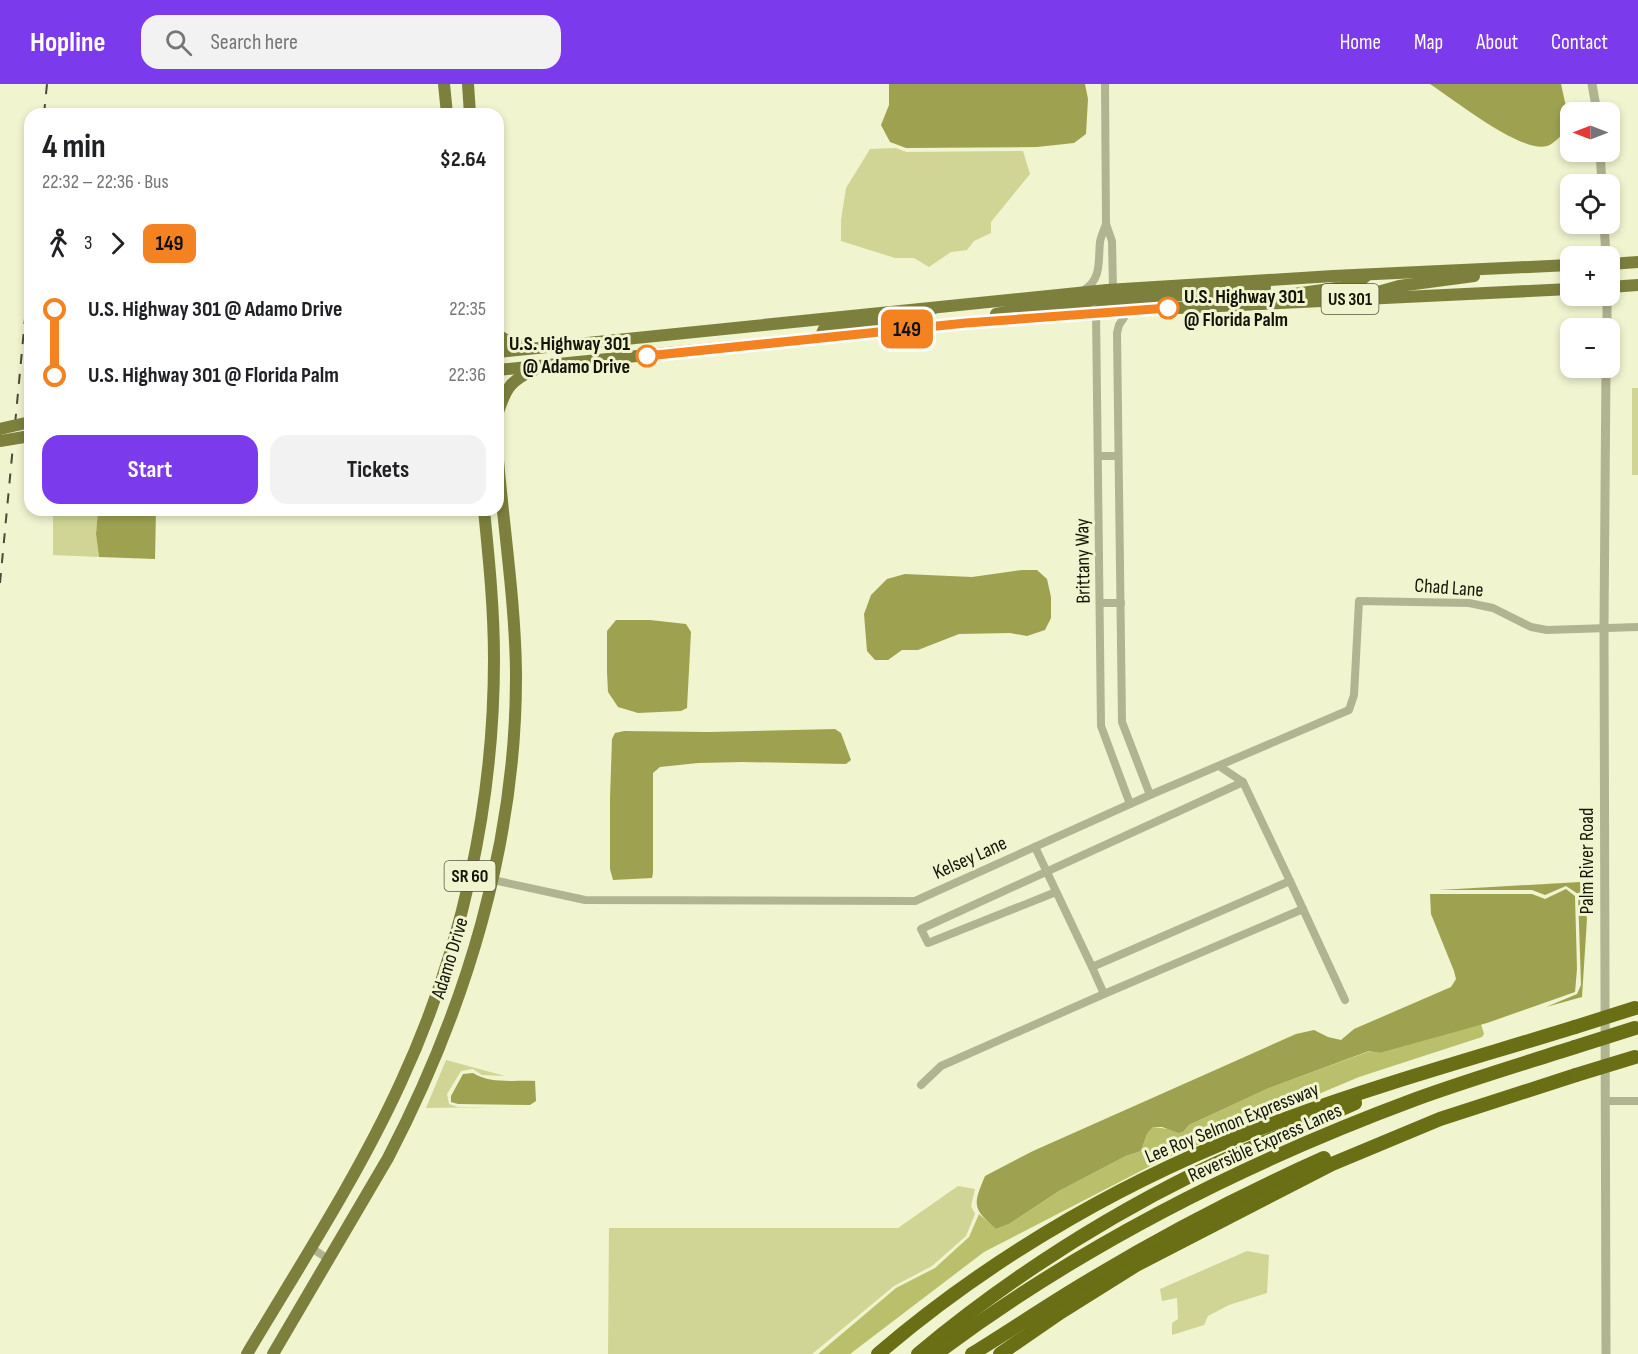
<!DOCTYPE html>
<html lang="en">
<head>
<meta charset="utf-8">
<style>
  :root { --surface:#fff; --page:#f2f2f2; --text:#202124; --muted:#757577; --accent:#7c3aed }
  body { margin:0; font-family:"Sofia Sans Condensed",sans-serif; background:var(--page); color:var(--text); height:100vh; display:flex; flex-direction:column; font-size:22px; white-space:nowrap }
  * { box-sizing:border-box; margin:0 }
  p { font-size:20px; color:var(--muted) }
  .icon { flex:none; width:33px; height:33px; fill:none; stroke:currentColor; stroke-width:2; stroke-linecap:round; stroke-linejoin:round }
  .map { position:relative; flex:1; overflow:hidden }
  .sheet { position:absolute; left:24px; top:24px; width:480px; height:408px; display:flex; flex-direction:column; background:var(--surface); border-radius:18px; box-shadow:0 3px 9px #0003 }
  .sheet>* { flex:none }
  .badge { padding:0 12px; border-radius:9px; font-size:21px; line-height:39px }
  .needle { width:39px; rotate:270deg }
  .tools { position:absolute; left:1560px; top:18px; display:grid; gap:12px }
  .tools a { display:grid; place-items:center; width:60px; height:60px; border-radius:12px; background:var(--surface); box-shadow:0 3px 9px #0003; font-size:30px }
  .map>.badge { position:absolute; translate:-50% -50%; box-shadow:0 0 0 3px #fff }
  .legs { display:flex; align-items:center; gap:9px; height:66px; padding:0 18px; font-size:20px }
  .legs p { margin-inline-start:auto }
  .head { display:flex; align-items:center; justify-content:space-between; height:102px; padding:0 18px }
  h1 { font-size:33px; font-weight:700; line-height:45px }
  .cta { display:flex; gap:12px; margin-top:auto; padding:12px 18px }
  .cta a { flex:1; height:69px; border-radius:18px; background:var(--accent); color:#fff; font-size:24px; font-weight:700; line-height:69px; text-align:center }
  .cta a+a { background:var(--page); color:var(--text) }
  ul { padding:0 18px; list-style:none }
  li { display:flex; align-items:center; gap:21px; height:66px; font-size:22px }
  li i { display:grid; place-items:center; width:9px; height:100%; margin:0 8px; background:currentColor }
  li i::after { content:''; width:15px; height:15px; margin:-8px; border:4px solid; border-radius:50%; background:var(--surface) }
  li p { margin-inline-start:auto }
  li:first-child i { background:linear-gradient(#0000 50%,currentColor 0) }
  li:last-child i { background:linear-gradient(currentColor 50%,#0000 0) }
  header { display:flex; align-items:center; gap:36px; box-sizing:border-box; height:84px; padding:0 30px; background:var(--accent); color:#fff }
  header strong { font-size:28px }
  nav { display:flex; gap:33px; margin-inline-start:auto; font-size:21px }
  .search { width:420px; height:54px; background:var(--page); display:flex; align-items:center; gap:15px; box-sizing:border-box; padding:0 21px; border-radius:18px; color:var(--muted); font-size:22px }
  .map>svg:first-child { display:block }
  .green { fill:#d0d596 }
  .forest { fill:#babf6c }
  .water { fill:#9ea250 }
  .lines { fill:none; stroke-linecap:round; stroke-linejoin:round }
  .minor { stroke:#b1b491; stroke-width:8 }
  .tertiary { stroke:#b1b491; stroke-width:9 }
  .primary { stroke:#7d803d; stroke-width:12 }
  .motorway { stroke:#6a6e14; stroke-width:14 }
  .rail { stroke:#4a4c39; stroke-width:2; stroke-dasharray:10 10; stroke-linecap:butt }
  .primary-bridge { stroke:#7d803d; stroke-width:12 }
  .motorway-bridge { stroke:#6a6e14; stroke-width:14 }
  .line-1-casing { stroke:#fff; stroke-width:14 }
  .line-1 { stroke:#f58220; stroke-width:9 }
  .stop-1-dot { fill:#fff; stroke:#f58220; stroke-width:3 }
  .labels { text-anchor:middle; dominant-baseline:central; stroke-width:6; stroke-linejoin:round; paint-order:stroke }
  .shield { fill:#f0f4cf; stroke:#565844; stroke-width:1.5 }
  .shield-label { font-size:18px; font-weight:bold; fill:#141508 }
  .stop-label { font-size:20px; font-weight:bold; fill:#141508; stroke:#f0f4cf; text-anchor:start }
  .street-label { font-size:20px; fill:#141508; stroke:#f0f4cf }
</style>
</head>
<body>
<header>
<strong>Hopline</strong>
<div class="search"><svg class="icon" aria-label="search" viewBox="0 0 24 24"><circle cx="10" cy="10" r="6"/><path d="M15 15l6 6"/></svg>Search here</div>
<nav><a>Home</a><a>Map</a><a>About</a><a>Contact</a></nav>
</header>
<div class="map">
<svg width="1638" height="1270" viewBox="0 0 1638 1270">
  <rect width="100%" height="100%" fill="#f0f4cf"/>
  <g class="green">
    <path d="M896,64L906,68L1023,67L1030,90L991,138V149L974,157L967,166L951,168L929,183L914,174H895L841,157V136L846,104L870,65Z"/>
    <rect x="1632" y="304" width="6" height="87"/>
    <path d="M53,426H98L96,450L99,473L53,471Z"/>
    <path d="M446,976L505,992L482,991L473,985L461,987L447,1010L449,1020L458,1023H499L426,1024Z"/>
    <path d="M958,1102L975,1105L971,1122L975,1130L966,1152L932,1182L894,1202L812,1270H608L609,1144H898Z"/>
    <path d="M1247,1167L1269,1171L1267,1209L1229,1221L1208,1232L1204,1241L1172,1251V1239L1178,1235L1177,1214L1162,1217L1160,1205Z"/>
  </g>
  <path class="forest" d="M1481,940L1484,950L1482,953L1359,993L1162,1076L984,1168L850,1270H818L896,1204L935,1184L969,1153L979,1130L996,1145L1009,1140L1059,1107L1126,1072L1141,1067L1147,1050L1153,1043L1184,1047L1189,1041L1269,1004L1370,967L1380,969Z"/>
  <g class="water">
    <path d="M889,0H1085L1088,15L1086,50L1074,59L1037,63L906,64L890,58L881,41L889,21Z"/>
    <path d="M1430,0H1561L1567,27L1569,45C1562,50 1554,60 1547,62C1522,70 1453,15 1430,0Z"/>
    <path d="M98,426H156L155,475L99,473L96,450Z"/>
    <path d="M1022,486H1037L1047,495L1051,513V534L1045,546L1027,552L1010,549L959,550L918,566H902L888,576H875L867,567L864,530L871,511L887,495L905,490L972,493Z"/>
    <path d="M616,536H650L686,540L691,548L687,624L681,627L638,629L618,623L608,608L607,588V547Z"/>
    <path d="M835,645L841,649L851,676L846,680L743,678L698,679L660,683L653,689V789L652,794L613,796L610,785V714L612,655L615,649L624,647L709,648Z"/>
    <path d="M1580,798L1587,835L1582,913L1546,923L1577,910L1581,901L1578,810L1566,802L1545,811L1532,806H1439Z"/>
    <path d="M1566,805L1575,812L1577,885L1575,908L1487,939L1380,969L1369,967L1269,1004L1189,1041L1184,1047L1179,1049L1162,1043H1153L1147,1050L1141,1067L1126,1072L1059,1107L1009,1140L996,1145C972,1124 973,1121 985,1092L1033,1067L1296,950L1314,946L1328,953L1341,956L1354,945L1451,903L1456,895L1454,887L1431,830L1430,810H1532L1545,815Z"/>
    <path d="M473,989C490,1000 515,996 535,997L536,1017L530,1021L458,1020L451,1018V1012L463,990Z"/>
  </g>
  <g class="lines">
    <g class="minor">
      <path d="M1105,0L1106,140L1112,157L1113,205"/>
      <path d="M1084,206C1102,195 1098,177 1100,158C1101,152 1104,146 1106,140"/>
      <path d="M1129,226L1119,241L1117,249L1122,638L1150,711"/>
      <path d="M1096,228L1101,642L1130,720"/>
      <path d="M1099,372H1118"/>
      <path d="M1100,519H1121"/>
      <path d="M1035,763L1092,883L1290,797L1243,698L1219,682"/>
      <path d="M470,791L585,816L915,817L1150,711L1349,626L1354,611L1359,517L1469,519L1493,524L1531,543L1547,546L1638,543"/>
      <path d="M1290,797L1345,916"/>
      <path d="M1056,808L928,859L921,845L1243,698"/>
      <path d="M1092,883L1104,910L1303,825"/>
      <path d="M921,1001L941,982L1104,910"/>
      <path d="M1606,1017H1638"/>
      <path d="M310,1163L328,1175"/>
    </g>
    <g class="tertiary">
      <path d="M1592,0L1597,28"/>
      <path d="M1600,68L1602,100"/>
      <path d="M1604,140L1606,172"/>
      <path d="M1607,244V212"/>
      <path d="M1606,1270L1604,543L1606,284"/>
    </g>
    <g class="primary">
      <path d="M444,0L447,30"/>
      <path d="M468,0L470,30"/>
      <path d="M1610,180L1638,178"/>
      <path d="M1610,203L1638,201"/>
      <path d="M1374,209L1399,202L1474,192"/>
      <path d="M1288,211L1350,202L1358,199L1367,191"/>
      <path d="M1097,227L1109,218L1126,215L1228,208L1265,203"/>
      <path d="M996,230L1036,222L1090,217L1110,207"/>
      <path d="M498,251L509,258L524,263"/>
      <path d="M820,254L824,245L831,242L920,233L934,224"/>
      <path d="M498,268L1107,206L1333,192L1570,181"/>
      <path d="M498,286L966,239L1115,227L1570,205"/>
      <path d="M498,328C506,304 511,296 534,286"/>
      <path d="M247,1270C300,1181 358,1092 401,998C462,866 494,721 494,575C494,525 489,476 484,426"/>
      <path d="M273,1270L388,1074C466,924 517,758 516,588C515,517 504,447 498,376"/>
    </g>
    <g class="motorway">
      <path d="M878,1270C997,1168 1138,1088 1285,1035C1380,1000 1478,973 1575,943"/>
      <path d="M918,1270C1003,1199 1097,1138 1196,1089C1248,1064 1302,1043 1355,1019"/>
      <path d="M936,1270C1081,1161 1246,1078 1416,1015C1468,996 1522,980 1575,963"/>
      <path d="M972,1270C1011,1246 1049,1220 1088,1197C1164,1151 1243,1110 1324,1074"/>
      <path d="M1000,1270L1061,1228L1136,1181L1332,1080L1440,1035L1576,991"/>
    </g>
    <g class="rail">
      <path d="M44,30L47,0"/>
      <path d="M0,499L30,182"/>
    </g>
    <g class="primary-bridge">
      <path d="M0,345L30,338"/>
      <path d="M0,357L30,352"/>
    </g>
    <g class="motorway-bridge">
      <path d="M1575,943L1635,924"/>
      <path d="M1575,963L1635,944"/>
      <path d="M1576,991L1635,973"/>
    </g>
  </g>
  <g class="lines">
    <g class="line-1-casing">
      <path id="line-1" d="M647,272L966,239L1168,224"/>
    </g>
    <use href="#line-1" class="line-1"/>
  </g>
  <g class="stop-1-dot">
    <circle cx="1168" cy="224" r="10"/>
    <circle cx="647" cy="272" r="10"/>
  </g>
  <g class="labels">
    <g class="shield">
      <rect x="1321.5" y="200" width="57" height="30" rx="4.5"/>
      <rect x="444.5" y="777" width="51" height="30" rx="4.5"/>
    </g>
    <g class="shield-label">
      <text x="1350" y="215">US 301</text>
      <text x="470" y="792">SR 60</text>
    </g>
    <g class="stop-label">
      <text x="1184" y="213">U.S. Highway 301<tspan x="1184" dy="23">@ Florida Palm</tspan></text>
      <text x="630" y="260" text-anchor="end">U.S. Highway 301<tspan x="630" dy="23">@ Adamo Drive</tspan></text>
    </g>
    <g class="street-label">
      <text transform="translate(1083 477) rotate(-91)">Brittany Way</text>
      <text transform="translate(1449 504) rotate(4)">Chad Lane</text>
      <text transform="translate(970 774) rotate(-24)">Kelsey Lane</text>
      <text transform="translate(1587 777) rotate(-90)">Palm River Road</text>
      <text transform="translate(450 874) rotate(-73)">Adamo Drive</text>
      <text transform="translate(1232 1039) rotate(-22)">Lee Roy Selmon Expressway</text>
      <text transform="translate(1265 1059) rotate(-24)">Reversible Express Lanes</text>
    </g>
  </g>
</svg>
<div class="tools">
<a><svg class="needle" viewBox="-14 -14 28 28"><path d="M0-13l5 13h-10z" fill="#e53935"/><path d="M0 13l5-13h-10z" fill="#757577"/></svg></a>
<a><svg class="icon" aria-label="locate" viewBox="0 0 24 24"><circle cx="12" cy="12" r="6"/><path d="M12 2v4M12 18v4M2 12h4M18 12h4"/></svg></a>
<a>+</a>
<a>−</a>
</div>
<b class="badge" style="left:907px;top:245px;background:#f58220;color:#111">149</b>
<section class="sheet">
<div class="head"><div><h1>4 min</h1><p>22:32 – 22:36 · Bus</p></div><b>$2.64</b></div>
<div class="legs"><svg class="icon" aria-label="walk" viewBox="0 0 24 24"><circle cx="13" cy="4" r="2"/><path d="M13 8l-2 6 4 7M11 14l-3 7M7 12l3-4h3l4 4"/></svg>3<svg class="icon" aria-label="forward" viewBox="0 0 24 24"><path d="M9 5l7 7-7 7"/></svg><b class="badge" style="background:#f58220;color:#111">149</b></div>
<ul>
<li><i style="color:#f58220"></i><b>U.S. Highway 301 @ Adamo Drive</b><p>22:35</p></li>
<li><i style="color:#f58220"></i><b>U.S. Highway 301 @ Florida Palm</b><p>22:36</p></li>
</ul>
<div class="cta"><a>Start</a><a>Tickets</a></div>
</section>
</div>
</body>
</html>
